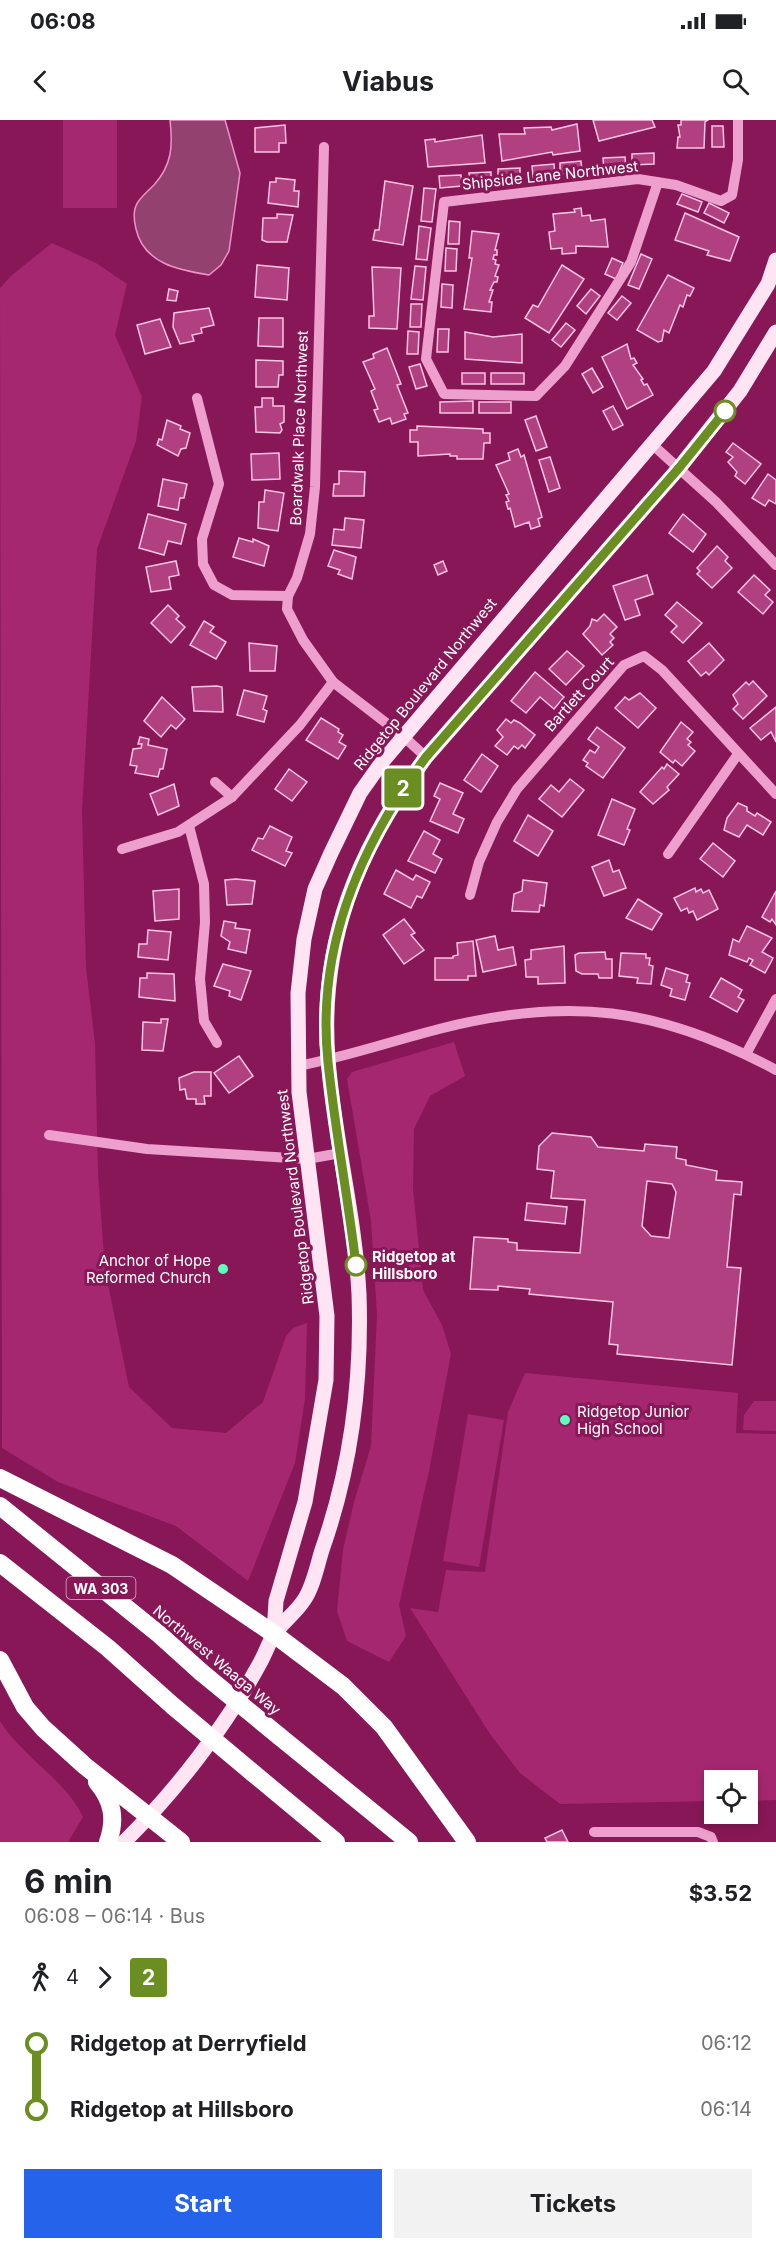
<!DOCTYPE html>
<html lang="en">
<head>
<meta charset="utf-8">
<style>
  :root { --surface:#fff; --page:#f2f2f2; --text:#202124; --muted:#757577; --accent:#2563eb }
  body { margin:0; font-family:Inter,sans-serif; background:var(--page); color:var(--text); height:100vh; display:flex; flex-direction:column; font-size:22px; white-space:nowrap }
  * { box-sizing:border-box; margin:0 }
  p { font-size:20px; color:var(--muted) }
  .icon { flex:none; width:33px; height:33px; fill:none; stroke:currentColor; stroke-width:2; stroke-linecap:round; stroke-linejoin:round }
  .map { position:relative; height:1722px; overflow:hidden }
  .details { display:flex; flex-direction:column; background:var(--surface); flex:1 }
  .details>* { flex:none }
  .badge { padding:0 12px; border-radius:4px; font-size:21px; line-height:39px }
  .controls { position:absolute; left:704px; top:1650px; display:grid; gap:12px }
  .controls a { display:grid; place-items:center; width:54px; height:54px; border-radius:0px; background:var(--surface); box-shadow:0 3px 9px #0003; font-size:30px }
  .map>.badge { position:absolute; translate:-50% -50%; box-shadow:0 0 0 3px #fff }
  .legs { display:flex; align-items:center; gap:9px; height:66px; padding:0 24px; font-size:20px }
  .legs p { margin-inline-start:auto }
  .overview { display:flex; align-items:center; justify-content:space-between; height:102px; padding:0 24px }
  h1 { font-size:33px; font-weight:700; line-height:45px }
  .action { display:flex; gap:12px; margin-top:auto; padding:12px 24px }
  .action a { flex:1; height:69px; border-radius:0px; background:var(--accent); color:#fff; font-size:24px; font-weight:700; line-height:69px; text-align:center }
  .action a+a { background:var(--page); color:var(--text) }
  ul { padding:0 24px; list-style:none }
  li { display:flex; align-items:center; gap:21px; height:66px; font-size:22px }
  li i { display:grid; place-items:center; width:9px; height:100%; margin:0 8px; background:currentColor }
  li i::after { content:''; width:15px; height:15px; margin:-8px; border:4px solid; border-radius:50%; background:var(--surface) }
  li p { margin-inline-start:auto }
  li:first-child i { background:linear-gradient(#0000 50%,currentColor 0) }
  li:last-child i { background:linear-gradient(currentColor 50%,#0000 0) }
  .status { display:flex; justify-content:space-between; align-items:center; height:42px; padding:0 30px; background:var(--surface); direction:ltr }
  .status svg { height:16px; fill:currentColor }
  header { display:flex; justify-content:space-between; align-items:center; height:78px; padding:0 24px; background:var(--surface); font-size:27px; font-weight:700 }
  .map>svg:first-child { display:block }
  .green { fill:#a52770 }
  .water { fill:#93416f; stroke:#f091ca; stroke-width:1.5 }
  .building { fill:#b14081; stroke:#fac4e4; stroke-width:1.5; fill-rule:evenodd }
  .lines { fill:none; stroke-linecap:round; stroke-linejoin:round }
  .minor { stroke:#ed9fcd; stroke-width:10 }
  .major { stroke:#ffe5f3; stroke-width:15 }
  .highway { stroke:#fff; stroke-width:18 }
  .highway-bridge { stroke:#fff; stroke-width:18 }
  .line-1-casing { stroke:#fff; stroke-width:14 }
  .line-1 { stroke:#6b8e23; stroke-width:9 }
  .stop-1-dot { fill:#fff; stroke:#6b8e23; stroke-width:3 }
  .poi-dot { fill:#5bffba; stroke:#881757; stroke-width:2 }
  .labels { text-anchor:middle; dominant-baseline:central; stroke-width:6; stroke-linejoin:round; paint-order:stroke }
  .shield { fill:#881757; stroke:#dbb9cd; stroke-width:1.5 }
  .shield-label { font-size:14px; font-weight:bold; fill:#fff }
  .street-label { font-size:15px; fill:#fff; stroke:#881757 }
  .stop-label { font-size:15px; font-weight:bold; fill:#fff; stroke:#881757; text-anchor:start }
  .poi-label { font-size:15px; fill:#fff; stroke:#881757; text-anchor:end }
</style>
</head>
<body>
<div class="status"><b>06:08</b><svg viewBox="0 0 49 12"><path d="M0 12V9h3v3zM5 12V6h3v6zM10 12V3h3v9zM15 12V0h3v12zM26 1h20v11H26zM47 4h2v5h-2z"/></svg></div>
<header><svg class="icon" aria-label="back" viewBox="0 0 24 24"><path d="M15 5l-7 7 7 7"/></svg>Viabus<svg class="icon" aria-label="search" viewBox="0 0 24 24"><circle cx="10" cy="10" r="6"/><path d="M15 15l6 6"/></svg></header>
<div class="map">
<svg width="776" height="1722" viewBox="0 0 776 1722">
  <rect width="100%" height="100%" fill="#881757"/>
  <g class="green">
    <rect x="63" y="0" width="54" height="88"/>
    <path d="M52,123L96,143L127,164L115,215L142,277L136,321L97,429L82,691L86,848L95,923L98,1054L105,1150L129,1267L172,1308L226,1313L263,1282L286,1216L293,1208L307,1203L305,1279L295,1343L248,1461L176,1406L58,1362L2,1328L0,168L12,155Z"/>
    <path d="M454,922L465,956L430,976L414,1009L413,1068L423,1170L442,1205L451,1234L429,1351L399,1485L406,1516L389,1542L347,1521L337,1491L343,1430L354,1382L371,1326L377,1195L371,1101L347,959L352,952Z"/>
    <path d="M525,1253L738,1273L736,1313L776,1314V1680L747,1681V1660H714V1681L560,1684L520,1653L490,1614L410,1488L438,1492L446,1450L485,1452L508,1292Z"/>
    <path d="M754,1281H776V1311L743,1310L744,1295Z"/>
    <path d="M468,1294L504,1300L479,1447L443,1441Z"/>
    <path d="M0,1601C22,1637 65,1659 83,1697L68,1722H0Z"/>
  </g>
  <path class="water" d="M170,0H225L240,53L229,131L221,145L209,155C179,150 144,144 136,109C134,101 133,89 138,82C142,76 149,70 154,65C172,45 173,26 170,0Z"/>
  <g class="building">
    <path d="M593,0H652L655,7L599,21Z"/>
    <path d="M681,0H708L705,2L704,28H677L678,17H680L678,5H681Z"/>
    <path d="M577,4L580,31L553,35L552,32L502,41L499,14H525L524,8L551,7L552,10Z"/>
    <path d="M285,5L286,23H279V32H255V8Z"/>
    <path d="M712,6H723L724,27H712Z"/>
    <path d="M482,15L485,43L428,47L425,20L435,19V22Z"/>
    <path d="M654,33V44L632,45V34Z"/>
    <path d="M625,37L626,48L604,50L603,38Z"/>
    <path d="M581,41L582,52L560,54V43Z"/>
    <path d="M554,44L555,56L533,57L532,46Z"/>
    <path d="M520,48V59L498,61V49Z"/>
    <path d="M491,52V63L470,64L469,53Z"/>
    <path d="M461,55L462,66L440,68L439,56Z"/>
    <path d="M276,58L295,60L294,71H299L298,87L268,83L270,62H276Z"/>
    <path d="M385,61L413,66L403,125L373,120L375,110H379Z"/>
    <path d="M424,68L436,69L432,102L421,101Z"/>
    <path d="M682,74L702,82L698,92L677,84Z"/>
    <path d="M709,83L729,93L724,103L704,93Z"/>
    <path d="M581,88L582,96L590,95L591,101L605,99L608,127L576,126V133L562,134V128L551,129L549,112L555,111L553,94L575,92L574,89Z"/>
    <path d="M685,93L739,117L730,141L707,135L709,131L675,120Z"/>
    <path d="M277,94L293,95L287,122H267L262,120L263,98H277Z"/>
    <path d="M449,101L460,102L459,124H448Z"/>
    <path d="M419,106L431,108L427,140L416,139Z"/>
    <path d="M472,111L499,114L495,130H497V135H494L493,139L496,140L495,144L499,145L495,156L498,157L497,162H494L490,170H493L489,182H492L491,192L464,189L472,138H469Z"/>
    <path d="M446,128L457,129L456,151H445Z"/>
    <path d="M641,134L652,139L639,169L628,165Z"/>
    <path d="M612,138L623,143L616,159L605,154Z"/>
    <path d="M257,145L289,148L287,180L255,177Z"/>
    <path d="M562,145L584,159L549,213L525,198L533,185L538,187Z"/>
    <path d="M415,146L426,147L423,180L411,179Z"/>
    <path d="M372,147L401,148L397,209L369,208V196H374Z"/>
    <path d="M668,155L694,168L690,176L687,175L683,187L680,185L669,213L664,210L662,221L658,222L637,210Z"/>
    <path d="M442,164L453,165L452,188L441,187Z"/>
    <path d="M169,169L178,171L176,181L167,180Z"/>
    <path d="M591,169L600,176L586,194L577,186Z"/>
    <path d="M622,176L631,183L617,200L608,193Z"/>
    <path d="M411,184H422L421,207H410Z"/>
    <path d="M209,188L214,205L201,208L202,213L192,215L194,221L180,224L173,207L174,193Z"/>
    <path d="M259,198H283V227L258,226Z"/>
    <path d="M160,199L171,227L145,234L137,205Z"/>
    <path d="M566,203L575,210L561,227L552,220Z"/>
    <path d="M438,209H449L448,232H437Z"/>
    <path d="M408,211L419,212L418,234H407Z"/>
    <path d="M465,212L493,217L522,214V243L465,239Z"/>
    <path d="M627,224L631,239L634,238L637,243L633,245L643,259L641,260L644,265L647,264L653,275L627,289L602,237Z"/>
    <path d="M387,228L401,264L397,265L408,293L404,294L406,299L392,304L390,298L379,302L374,290L378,289L371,271L375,269L363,242L374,238L373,234Z"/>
    <path d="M256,240L283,241V255H279L278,267H256Z"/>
    <path d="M420,244L427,266L416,269L409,247Z"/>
    <path d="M592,248L603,267L593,273L582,254Z"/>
    <rect x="462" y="253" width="23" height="11"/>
    <rect x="491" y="253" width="33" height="11"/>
    <path d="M262,278H273V286H284V302L280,304L282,310L280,313L256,312L255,287H262Z"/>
    <path d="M473,281V293H440V282Z"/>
    <rect x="479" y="282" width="32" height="11"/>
    <path d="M613,286L623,305L613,310L603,291Z"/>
    <path d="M536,296L547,327L536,331L525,300Z"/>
    <path d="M167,300L181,306L180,309L190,313L186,328L181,329L178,336L157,325L159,319L162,320Z"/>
    <path d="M417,306L483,309V313H490V323H484L483,339H457V336H450V334L418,336V322H410V310H417Z"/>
    <path d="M733,323L761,344L745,364L735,356L737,352L728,342L733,337L726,332Z"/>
    <path d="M518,329L521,337L524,335L542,397L538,399L540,406L531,409L529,402L515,407L510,388L508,389L506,382L509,381L506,375L509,374L496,345L510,340L508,333Z"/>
    <path d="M279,333L280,359L252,360L251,334Z"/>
    <path d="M550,337L560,368L549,372L539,340Z"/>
    <path d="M339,351L365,352L364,376H333L334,364H339Z"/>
    <path d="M768,354L776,360V384L769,380L765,386L752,378Z"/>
    <path d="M163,359L187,364L184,378H180L178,390L158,386Z"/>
    <path d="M265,370L284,373L278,411L258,408L259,382H264Z"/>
    <path d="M148,394L186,404L181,424L168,421L164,435L139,428Z"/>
    <path d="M683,394L706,414L693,432L669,413Z"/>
    <path d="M345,398L364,400L361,428L332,425L334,409L344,410Z"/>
    <path d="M239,418L253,422V419L269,426L264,446L233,437Z"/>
    <path d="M717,426L728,437L725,441L732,448L712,468L697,454L700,451L697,448Z"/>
    <path d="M334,430L356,437L352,459L338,454L340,450L328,446Z"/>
    <path d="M176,441L179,455L169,457L171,469L151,472L146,447Z"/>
    <path d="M443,441L447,451L438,455L434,445Z"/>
    <path d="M647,455L653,474L635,480L640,495L625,500L613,466Z"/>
    <path d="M754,455L770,470L765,475L773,482L763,494L738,472Z"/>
    <path d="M677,482L702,503L683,523L671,512L677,506L665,495Z"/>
    <path d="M168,485L179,496L176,499L185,507L171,523L151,503Z"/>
    <path d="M604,494L617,507L610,514L614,518L610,522L613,525L602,535L583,514L590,506L592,499L597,501Z"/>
    <path d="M204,501L214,507L210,512L226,522L216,539L190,525Z"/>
    <path d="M249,523L277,526L275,551H250Z"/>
    <path d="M709,523L724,540L709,555L706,552L701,556L688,541Z"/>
    <path d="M567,531L584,546L566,565L549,549Z"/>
    <path d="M535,552L564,577L554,589L540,577L526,593L511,581Z"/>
    <path d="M753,561L767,576L743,599L733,589L738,584L733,575L746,562L749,565Z"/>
    <path d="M217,566L222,567L223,592L194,591L192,567Z"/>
    <path d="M244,570L267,576L263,589L267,591L264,602L237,595Z"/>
    <path d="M640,573L656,588L638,608L615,588L625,577L629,580Z"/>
    <path d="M162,577L185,599L176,609L171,605L161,617L144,601Z"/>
    <path d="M776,587V622L771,612L761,620L750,608Z"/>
    <path d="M321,598L339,609L338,612L343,615L339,622L346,626L338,639L306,620Z"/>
    <path d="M506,599L511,603L514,600L520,603L535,615L525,628L522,625L518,629L514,626L507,635L495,626L503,617L497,610Z"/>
    <path d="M681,602L693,612L687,619L691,622L688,625L695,631L682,646L675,640L673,643L660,632Z"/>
    <path d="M597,607L625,628L603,658L586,646L588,643L583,640L590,630L595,633L599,627L588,619Z"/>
    <path d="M140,617L149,619L148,625L167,629L163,649H160L158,657L135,653L137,646L130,645L133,629L141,628L142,624H138Z"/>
    <path d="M482,634L498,646L481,672L464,660Z"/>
    <path d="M667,644L679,654L667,667L669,670L653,684L640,672L662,647L664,649Z"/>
    <path d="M289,649L307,662L292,681L275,669Z"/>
    <path d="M570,659L584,670L562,697L539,679L551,665L559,672Z"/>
    <path d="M440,663L463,673L453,694L464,699L458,713L430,701L440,679L434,676Z"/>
    <path d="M174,664L179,686L158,695L150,674Z"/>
    <path d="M612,679L635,689L627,709L630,710L624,725L598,715Z"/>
    <path d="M738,683L747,687V691L755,696L757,693L771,702L763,715L747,705L739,717L724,710L727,698Z"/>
    <path d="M528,695L553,711L538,736L514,721Z"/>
    <path d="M270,706L292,717L286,731L292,733L285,746L252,730L258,718L263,719Z"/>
    <path d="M424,711L440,720L433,734L442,739L435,753L408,741Z"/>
    <path d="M713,723L735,741L723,757L700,739Z"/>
    <path d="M609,740L613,752L619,750L626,768L604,776L592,747Z"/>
    <path d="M396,750L413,760L416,755L430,762L422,778L417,776L411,788L384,774Z"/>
    <path d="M236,759L255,761L252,784L227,785L225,760Z"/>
    <path d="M523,760L547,763L544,786L540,785L539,792L512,791L514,774L522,771Z"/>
    <path d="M695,768L696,772L701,769L703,773L709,770L718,789L697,800L693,791L689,793L687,788L681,791L674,778Z"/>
    <path d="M179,769V799L155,801L153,771Z"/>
    <path d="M776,771V805L772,799L770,802L762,797Z"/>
    <path d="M638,779L662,794L652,810L626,798Z"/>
    <path d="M404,799L415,813L411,815L424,830L404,844L383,815Z"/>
    <path d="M224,801L236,803L235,808L250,810L246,833L228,829L230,822L221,816Z"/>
    <path d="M747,806L772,818L762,832L773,838L765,853L750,845L753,840L749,838L747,842L729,835L733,819L739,822Z"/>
    <path d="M148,810L171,812L168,840L138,837L139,824H147Z"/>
    <path d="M495,816L498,830L513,827L516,845L483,852L476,820Z"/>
    <path d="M473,821L476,856H468V860H435V838H453V836L458,835L457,823Z"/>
    <path d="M564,826L565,863L538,864V857H526L525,840L531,839V830Z"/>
    <path d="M605,832L606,839H612V858H599L598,854H582L576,851L575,835L579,833Z"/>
    <path d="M621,833L646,834V838H650L649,845L653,846L651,864L637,863L638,858L619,856Z"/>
    <path d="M223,844L251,851L241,880L229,876L230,871L214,866Z"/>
    <path d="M666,848L688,855L686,862L690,863L685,880L670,876L672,869L661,865Z"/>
    <path d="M147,853L174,854L175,881L139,877L140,858H147Z"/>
    <path d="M721,858L742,870L738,877L744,880L737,892L710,877Z"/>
    <path d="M161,899H168L163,931L142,930L143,902L161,903Z"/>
    <path d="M239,936L253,956L229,973L214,953Z"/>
    <path d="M194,952H211V976H204L205,984H196V979H187L185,969L180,970L179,958Z"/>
    <path d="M552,1013L591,1017L598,1027L644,1031L645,1024L677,1027L676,1038L686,1040V1045L717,1051L716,1060L742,1062L741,1075L734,1074L727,1147L741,1148L732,1245L617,1234L618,1225L609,1224L613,1182L529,1174L530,1169L498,1166V1170L470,1169L474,1117L508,1119V1122L517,1123V1130L580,1133L585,1080L551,1078L554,1051L537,1049L539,1026ZM647,1061L672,1064L676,1072L669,1118L651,1116L642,1106Z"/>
    <path d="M527,1083L567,1087L565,1104L525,1100Z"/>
    <path d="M562,1710L568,1722H547L545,1718Z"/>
  </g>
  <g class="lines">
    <g class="minor">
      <path d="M324,27L315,367L310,414L297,458L288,476L287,489L303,520L333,562L403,616L426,637"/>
      <path d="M658,62L631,142L565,246L536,276L444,274L426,239L444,82L638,59L676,65L721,81L732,75L738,40V0"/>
      <path d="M197,278L219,364L202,419L203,444L214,465L232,475L288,476"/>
      <path d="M654,326L716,382L776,445"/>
      <path d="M215,662L232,677"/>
      <path d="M189,706L204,764L205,802L200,859L204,901L217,923"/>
      <path d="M122,729L178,712L232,677L300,605L333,562"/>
      <path d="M668,734L738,634"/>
      <path d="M470,775L479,742L497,702L517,669L624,545L644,536L662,550L776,674"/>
      <path d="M746,934L776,879"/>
      <path d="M298,946C346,937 392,921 439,909C568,876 659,887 776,950"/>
      <path d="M49,1015L147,1029L307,1039L341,1033"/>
      <path d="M594,1712H698L711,1717L713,1722"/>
    </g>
    <g class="major">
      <path d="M274,1514L276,1481L305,1382L326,1260L327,1196L299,972L298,873L304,819L315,769L331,733L360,673L382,642L714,251L768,164L776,140"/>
      <path d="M124,1722C175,1672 226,1606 260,1543C265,1534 268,1525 273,1516C281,1503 295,1494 304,1480C313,1467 317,1446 322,1430C351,1348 362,1262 359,1174C355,1095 334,1018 328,939C319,822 357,730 426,637L679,348L740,271L776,212"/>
    </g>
    <g class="highway">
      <path d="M0,1358L172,1445L274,1514L343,1566L384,1607L467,1722"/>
      <path d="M0,1386L160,1515L201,1552"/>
      <path d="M0,1443L108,1528L173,1586"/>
      <path d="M0,1540L25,1587L43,1608L85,1646L181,1722"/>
      <path d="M279,1616L409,1722"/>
      <path d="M253,1653L336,1722"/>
      <path d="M97,1662C113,1681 116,1699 108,1722"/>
    </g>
    <g class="highway-bridge">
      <path d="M201,1552L279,1616"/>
      <path d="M173,1586L253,1653"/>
    </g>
  </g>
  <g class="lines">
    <g class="line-1-casing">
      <path id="line-1" d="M356,1145C348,1077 335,1010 328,942C316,828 359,727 426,637L679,348L725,291"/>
    </g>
    <use href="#line-1" class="line-1"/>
  </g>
  <g class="stop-1-dot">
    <circle cx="725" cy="291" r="10"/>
    <circle cx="356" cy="1145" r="10"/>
  </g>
  <g class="poi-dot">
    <circle cx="223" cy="1149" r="6"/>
    <circle cx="565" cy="1300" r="6"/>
  </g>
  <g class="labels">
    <rect class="shield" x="66.5" y="1457" width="69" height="22" rx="4.5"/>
    <g class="shield-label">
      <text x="101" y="1468">WA 303</text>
    </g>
    <g class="street-label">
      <text transform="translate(550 55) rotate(-6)">Shipside Lane Northwest</text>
      <text transform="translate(299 308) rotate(-88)">Boardwalk Place Northwest</text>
      <text transform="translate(425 564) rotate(-51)">Ridgetop Boulevard Northwest</text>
      <text transform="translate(579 574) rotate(-48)">Bartlett Court</text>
      <text transform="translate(295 1077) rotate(-97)">Ridgetop Boulevard Northwest</text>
      <text transform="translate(217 1540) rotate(40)">Northwest Waaga Way</text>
    </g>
    <g class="stop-label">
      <text x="372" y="1136">Ridgetop at<tspan x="372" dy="17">Hillsboro</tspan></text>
    </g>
    <g class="poi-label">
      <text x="211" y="1140">Anchor of Hope<tspan x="211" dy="17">Reformed Church</tspan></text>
      <text x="577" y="1291" text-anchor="start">Ridgetop Junior<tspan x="577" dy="17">High School</tspan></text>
    </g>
  </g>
</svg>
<div class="controls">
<a><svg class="icon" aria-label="locate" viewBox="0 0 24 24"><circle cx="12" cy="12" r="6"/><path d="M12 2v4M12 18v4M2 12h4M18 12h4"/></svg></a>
</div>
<b class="badge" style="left:403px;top:668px;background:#6b8e23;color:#fff">2</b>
</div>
<section class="details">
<div class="overview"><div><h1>6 min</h1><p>06:08 – 06:14 · Bus</p></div><b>$3.52</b></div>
<div class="legs"><svg class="icon" aria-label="walk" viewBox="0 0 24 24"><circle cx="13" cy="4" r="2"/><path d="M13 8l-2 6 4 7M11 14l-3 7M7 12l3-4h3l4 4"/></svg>4<svg class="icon" aria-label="forward" viewBox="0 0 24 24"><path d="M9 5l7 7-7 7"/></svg><b class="badge" style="background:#6b8e23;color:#fff">2</b></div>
<ul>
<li><i style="color:#6b8e23"></i><b>Ridgetop at Derryfield</b><p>06:12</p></li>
<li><i style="color:#6b8e23"></i><b>Ridgetop at Hillsboro</b><p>06:14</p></li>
</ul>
<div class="action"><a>Start</a><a>Tickets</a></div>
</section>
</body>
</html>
